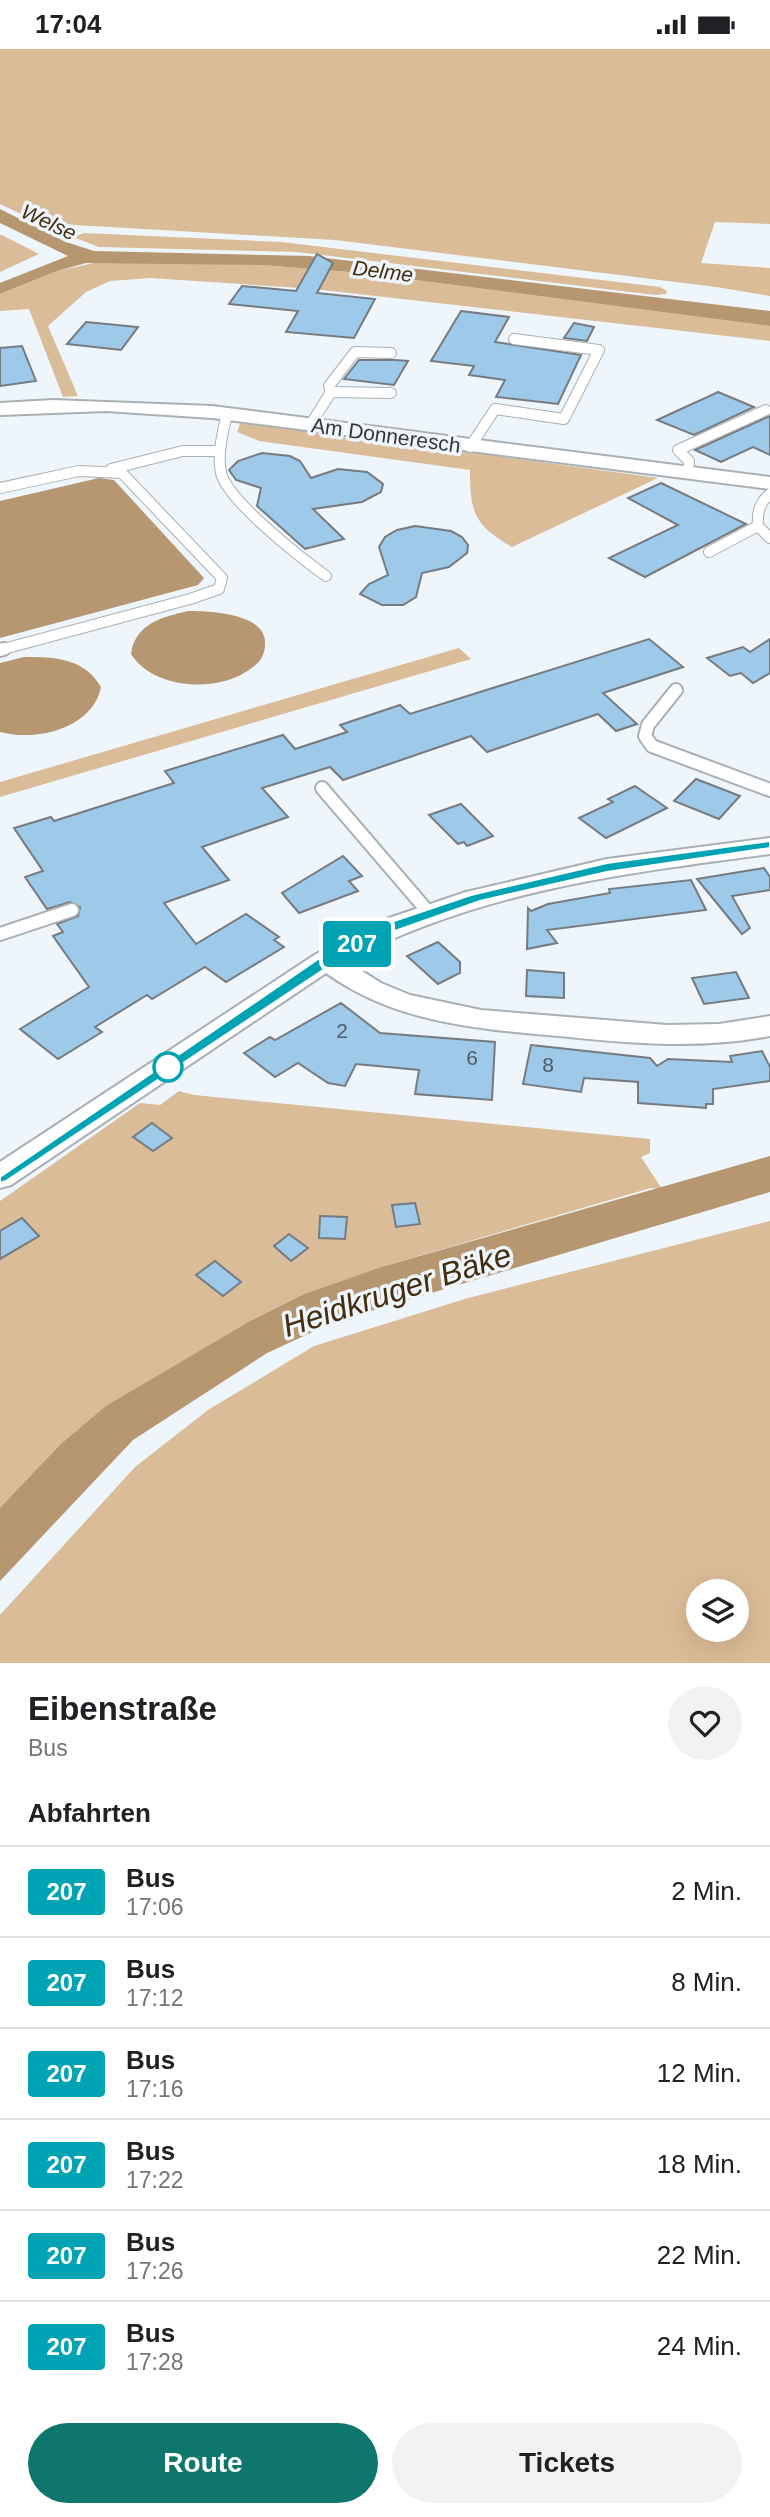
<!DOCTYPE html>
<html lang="de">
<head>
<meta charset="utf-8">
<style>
  :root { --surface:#fff; --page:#f2f2f2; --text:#202124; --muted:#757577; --line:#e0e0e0; --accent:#0f766e }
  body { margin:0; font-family:Arial,sans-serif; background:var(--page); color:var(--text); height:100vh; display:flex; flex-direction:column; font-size:26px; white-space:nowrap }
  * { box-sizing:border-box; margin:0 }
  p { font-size:23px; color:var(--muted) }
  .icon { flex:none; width:38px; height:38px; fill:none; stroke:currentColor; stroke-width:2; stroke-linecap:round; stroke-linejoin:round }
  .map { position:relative; height:1614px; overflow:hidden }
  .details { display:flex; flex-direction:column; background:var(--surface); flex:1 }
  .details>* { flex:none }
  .badge { padding:0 14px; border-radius:5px; font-size:24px; line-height:46px }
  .buttons { position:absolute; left:686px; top:1530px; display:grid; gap:14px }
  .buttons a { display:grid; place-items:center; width:63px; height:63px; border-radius:50%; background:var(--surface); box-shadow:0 7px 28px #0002; font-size:35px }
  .map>.badge { position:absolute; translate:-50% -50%; box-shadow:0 0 0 4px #fff }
  h2 { padding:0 28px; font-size:26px; line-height:63px }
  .round { display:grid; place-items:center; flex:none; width:74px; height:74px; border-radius:37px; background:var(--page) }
  .summary { display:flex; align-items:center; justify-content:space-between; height:119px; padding:0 28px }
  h1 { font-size:33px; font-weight:700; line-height:52px }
  .primary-button { display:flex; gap:14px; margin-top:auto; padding:14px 28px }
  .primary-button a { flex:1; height:80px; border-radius:42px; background:var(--accent); color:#fff; font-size:28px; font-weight:700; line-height:80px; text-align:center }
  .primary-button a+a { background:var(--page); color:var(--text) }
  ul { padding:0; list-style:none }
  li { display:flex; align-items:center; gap:21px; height:91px; padding:0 28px; border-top:2px solid var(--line) }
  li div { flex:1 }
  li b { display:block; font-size:26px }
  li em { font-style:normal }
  li .badge { min-width:77px; font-weight:700; text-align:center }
  .status { display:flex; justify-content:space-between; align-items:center; height:49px; padding:0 35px; background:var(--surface); direction:ltr }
  .status svg { height:19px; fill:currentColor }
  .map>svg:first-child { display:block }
  .green { fill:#dbbc98; fill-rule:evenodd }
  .water { fill:#b69772 }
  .building { fill:#9ec9e8; stroke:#757b80; stroke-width:2 }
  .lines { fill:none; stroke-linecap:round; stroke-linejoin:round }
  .lane-far1-casing { stroke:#a9b0b4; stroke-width:12 }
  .lane-casing { stroke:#a9b0b4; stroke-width:16 }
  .street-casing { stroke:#a9b0b4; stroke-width:4 }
  .lane-far1 { stroke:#fff; stroke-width:10 }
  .lane { stroke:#fff; stroke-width:12 }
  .street { fill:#fff; fill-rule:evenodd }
  .line { fill:#00a3b4; stroke:#fff; stroke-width:2 }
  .stop-dot { fill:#fff; stroke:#00a3b4; stroke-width:3.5 }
  .labels { text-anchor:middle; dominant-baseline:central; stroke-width:7; stroke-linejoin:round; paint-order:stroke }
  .far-water-label { font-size:21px; font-style:italic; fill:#442c0e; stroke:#eff6fb }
  .far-street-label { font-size:21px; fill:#343739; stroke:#eff6fb }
  .number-label { font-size:21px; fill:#4e5c65 }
  .near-water-label { font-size:32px; font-style:italic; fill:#442c0e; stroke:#eff6fb }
</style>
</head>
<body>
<div class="status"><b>17:04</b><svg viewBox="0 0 49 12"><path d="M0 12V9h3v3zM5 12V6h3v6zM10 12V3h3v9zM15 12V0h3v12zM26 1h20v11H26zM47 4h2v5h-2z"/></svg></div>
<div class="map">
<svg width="770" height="1614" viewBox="0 0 770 1614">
  <rect width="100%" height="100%" fill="#eff6fb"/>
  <g class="green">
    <path d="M0,0H770V175L715,173L701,214L770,219V247L716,238L335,191L40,174L0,155Z"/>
    <path d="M84,184L281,193L660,238L667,242L666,245L655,246L297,203L99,198L73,188Z"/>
    <path d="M0,186H2L39,205L0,223Z"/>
    <path d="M103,212L263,216L361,224L770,277V292L314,240L150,229L110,232L86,243L48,277L78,347L63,348L29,260L0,262V245L57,222Z"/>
    <path d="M241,372L658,429L512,498C474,476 470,463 470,421L259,392L237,383Z"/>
    <path d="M459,599L471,610L0,748V733Z"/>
    <path d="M179,1042L194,1046L650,1090V1104L641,1108L662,1140L651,1139L381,1218L304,1245L252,1271L0,1459V1152L140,1054L160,1056Z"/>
    <path d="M770,1172V1614H0V1566L135,1418L208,1361L314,1297L468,1249ZM698,1542H737V1580H698Z"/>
  </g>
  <g class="water">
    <path d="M0,160L66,193L94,202L309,207L770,262V277L361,224L263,216L86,214L57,222L0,245V234L68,207L0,174Z"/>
    <path d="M99,429L114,431L204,529L198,536L0,589V452Z"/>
    <path d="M188,562C209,562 267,564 265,595C265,605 261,612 253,618C220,645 154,641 131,605C135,575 162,568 188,562Z"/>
    <path d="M24,608C55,608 84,609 101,638C93,679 37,693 0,683V614Z"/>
    <path d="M770,1107V1143L334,1273L267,1304L133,1391L0,1532V1459L61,1395L106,1357L252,1271L304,1245L381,1218Z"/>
  </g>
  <g class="building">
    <path d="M317,205L333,214L317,244L375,250L354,289L286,283L298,262L229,255L242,237L296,242Z"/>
    <path d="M461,262L509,268L495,293L581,306L558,355L496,348L505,331L469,326L474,317L431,312Z"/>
    <path d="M86,273L138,278L121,301L67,295Z"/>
    <path d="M574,274L594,278L587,292L564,289Z"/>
    <path d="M22,297L36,332L0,337V299Z"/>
    <path d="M359,311H394L408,312L394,336L344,330Z"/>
    <path d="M718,343L754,358L694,386L657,371Z"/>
    <path d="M770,367V406L753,398L721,413L695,401Z"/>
    <path d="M262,404L290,407L300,412L311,429L338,420L367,423L383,435L381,443L362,453L313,460L344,490L305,500L257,457L261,439L236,431L229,421L238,412Z"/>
    <path d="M661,434L746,475L645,528L609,509L678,476L628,449Z"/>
    <path d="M415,477L451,482L462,488L468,496L467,504L449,518L422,524L416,548L403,556H382L360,545L369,535L388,526L379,498L385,488L397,481Z"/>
    <path d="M649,590L683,618L603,644L637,675L616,682L598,665L487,703L471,687L343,731L330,718L262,739L288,768L202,798L229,831L164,854L196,895L246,865L279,888L274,891L284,898L226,933L205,918L152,950L147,946L95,978L102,983L58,1010L20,980L89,938L53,887L63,883L57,875L78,867L80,858L70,853L47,860L25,828L43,822L14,779L51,768L54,772L174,734L165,722L283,686L295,700L347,683L340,676L400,656L410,665Z"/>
    <path d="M770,590V624L753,634L741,624L730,627L707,609L743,598L750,603Z"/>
    <path d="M696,730L740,747L719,770L674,752Z"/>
    <path d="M635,737L667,759L606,789L579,769L613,753L608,750Z"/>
    <path d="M461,755L493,787L467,797L464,793L458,795L429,766Z"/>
    <path d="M343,807L362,827L349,832L358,842L299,864L282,844Z"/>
    <path d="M764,819L770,828V841L732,847L750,879L742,885L697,830Z"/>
    <path d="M691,831L706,861L547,881L557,894L527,900L528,859L531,862L548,855L610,844L609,840Z"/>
    <path d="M438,893L460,913V924L438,935L407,907Z"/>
    <path d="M527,921L564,924V949L526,947Z"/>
    <path d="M736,923L749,949L704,955L692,929Z"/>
    <path d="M341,954L380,984L495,993L492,1051L415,1045L419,1021L356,1015L345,1037L328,1034L298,1014L275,1028L244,1004L270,988L275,991Z"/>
    <path d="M531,996L650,1009L657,1017L668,1010L732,1013L730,1007L762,1002L770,1018V1032L713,1040V1055H706V1059L638,1054V1033L584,1029L581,1043L523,1035Z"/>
    <path d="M152,1074L172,1089L153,1102L133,1088Z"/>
    <path d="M415,1154L420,1175L396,1178L392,1156Z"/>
    <path d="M320,1167L347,1168L345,1190L319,1189Z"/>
    <path d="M22,1169L39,1187L0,1210V1182Z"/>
    <path d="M289,1185L308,1199L291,1212L274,1197Z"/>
    <path d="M215,1212L241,1233L223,1247L196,1226Z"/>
  </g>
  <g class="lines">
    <g class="lane-far1-casing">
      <g id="lane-far1">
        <path d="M331,343L329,337L355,303L391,304"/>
        <path d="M227,364C223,383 217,404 221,424C228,452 301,509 326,527"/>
        <path d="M311,375L331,343L391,344"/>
        <path d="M470,398L495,360L564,370L599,301L514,290"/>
        <path d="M111,420L183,402H220"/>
        <path d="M688,424L689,412L678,401L766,361"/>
        <path d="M0,439L79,422L122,424L222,529L219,540L190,550L0,601"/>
        <path d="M770,445C759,454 757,464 758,477L770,489"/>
        <path d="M709,503L758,477"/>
      </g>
    </g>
    <g class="lane-casing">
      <g id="lane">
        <path d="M0,601L4,600"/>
        <path d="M676,641L648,676L645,687L652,697L770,741"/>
        <path d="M322,739L430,865"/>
        <path d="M0,885L72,861"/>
      </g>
    </g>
    <g class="street-casing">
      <g id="street">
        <path d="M53,351L212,357L770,428V440L212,369L106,362L0,366V354Z"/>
        <path d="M770,789V805C620,825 483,841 346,912L381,934L410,946L481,961L667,976L719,975L770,967V987C703,1000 637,995 569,988C482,980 399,976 326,924L11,1136L0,1139V1113L316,905L380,872L466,843L607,810Z"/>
      </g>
    </g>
    <use href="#lane-far1" class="lane-far1"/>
    <use href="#lane" class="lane"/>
    <use href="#street" class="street"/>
  </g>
  <path class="line" d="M770,792V799L607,823L480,852L395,882L332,915L6,1132L0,1134V1128L321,908L385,875L471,846L607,814Z"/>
  <circle class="stop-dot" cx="168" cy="1018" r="14"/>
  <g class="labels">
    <g class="far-water-label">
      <text transform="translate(49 173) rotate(25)">Welse</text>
      <text transform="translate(383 222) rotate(7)">Delme</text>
    </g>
    <g class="far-street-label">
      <text transform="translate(386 386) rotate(8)">Am Donneresch</text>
    </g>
    <g class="number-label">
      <text x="342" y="981">2</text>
      <text x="472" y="1008">6</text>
      <text x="548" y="1015">8</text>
    </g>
    <g class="near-water-label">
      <text transform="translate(397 1241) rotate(-18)">Heidkruger Bäke</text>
    </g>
  </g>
</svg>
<div class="buttons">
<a><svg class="icon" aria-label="layers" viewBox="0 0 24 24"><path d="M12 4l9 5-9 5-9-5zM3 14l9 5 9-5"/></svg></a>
</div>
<b class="badge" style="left:357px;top:895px;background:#00a3b4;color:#fff">207</b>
</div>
<section class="details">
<div class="summary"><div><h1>Eibenstraße</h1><p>Bus</p></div><a class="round"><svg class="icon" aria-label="heart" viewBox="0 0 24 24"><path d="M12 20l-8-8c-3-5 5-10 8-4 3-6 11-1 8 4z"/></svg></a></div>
<h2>Abfahrten</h2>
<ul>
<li><span class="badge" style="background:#00a3b4;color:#fff">207</span><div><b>Bus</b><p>17:06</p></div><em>2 Min.</em></li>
<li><span class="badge" style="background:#00a3b4;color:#fff">207</span><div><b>Bus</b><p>17:12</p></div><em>8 Min.</em></li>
<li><span class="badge" style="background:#00a3b4;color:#fff">207</span><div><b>Bus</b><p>17:16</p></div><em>12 Min.</em></li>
<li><span class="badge" style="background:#00a3b4;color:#fff">207</span><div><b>Bus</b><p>17:22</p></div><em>18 Min.</em></li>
<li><span class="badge" style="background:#00a3b4;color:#fff">207</span><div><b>Bus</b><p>17:26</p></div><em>22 Min.</em></li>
<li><span class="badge" style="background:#00a3b4;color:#fff">207</span><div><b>Bus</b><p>17:28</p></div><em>24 Min.</em></li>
</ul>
<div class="primary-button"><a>Route</a><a>Tickets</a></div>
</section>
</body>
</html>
